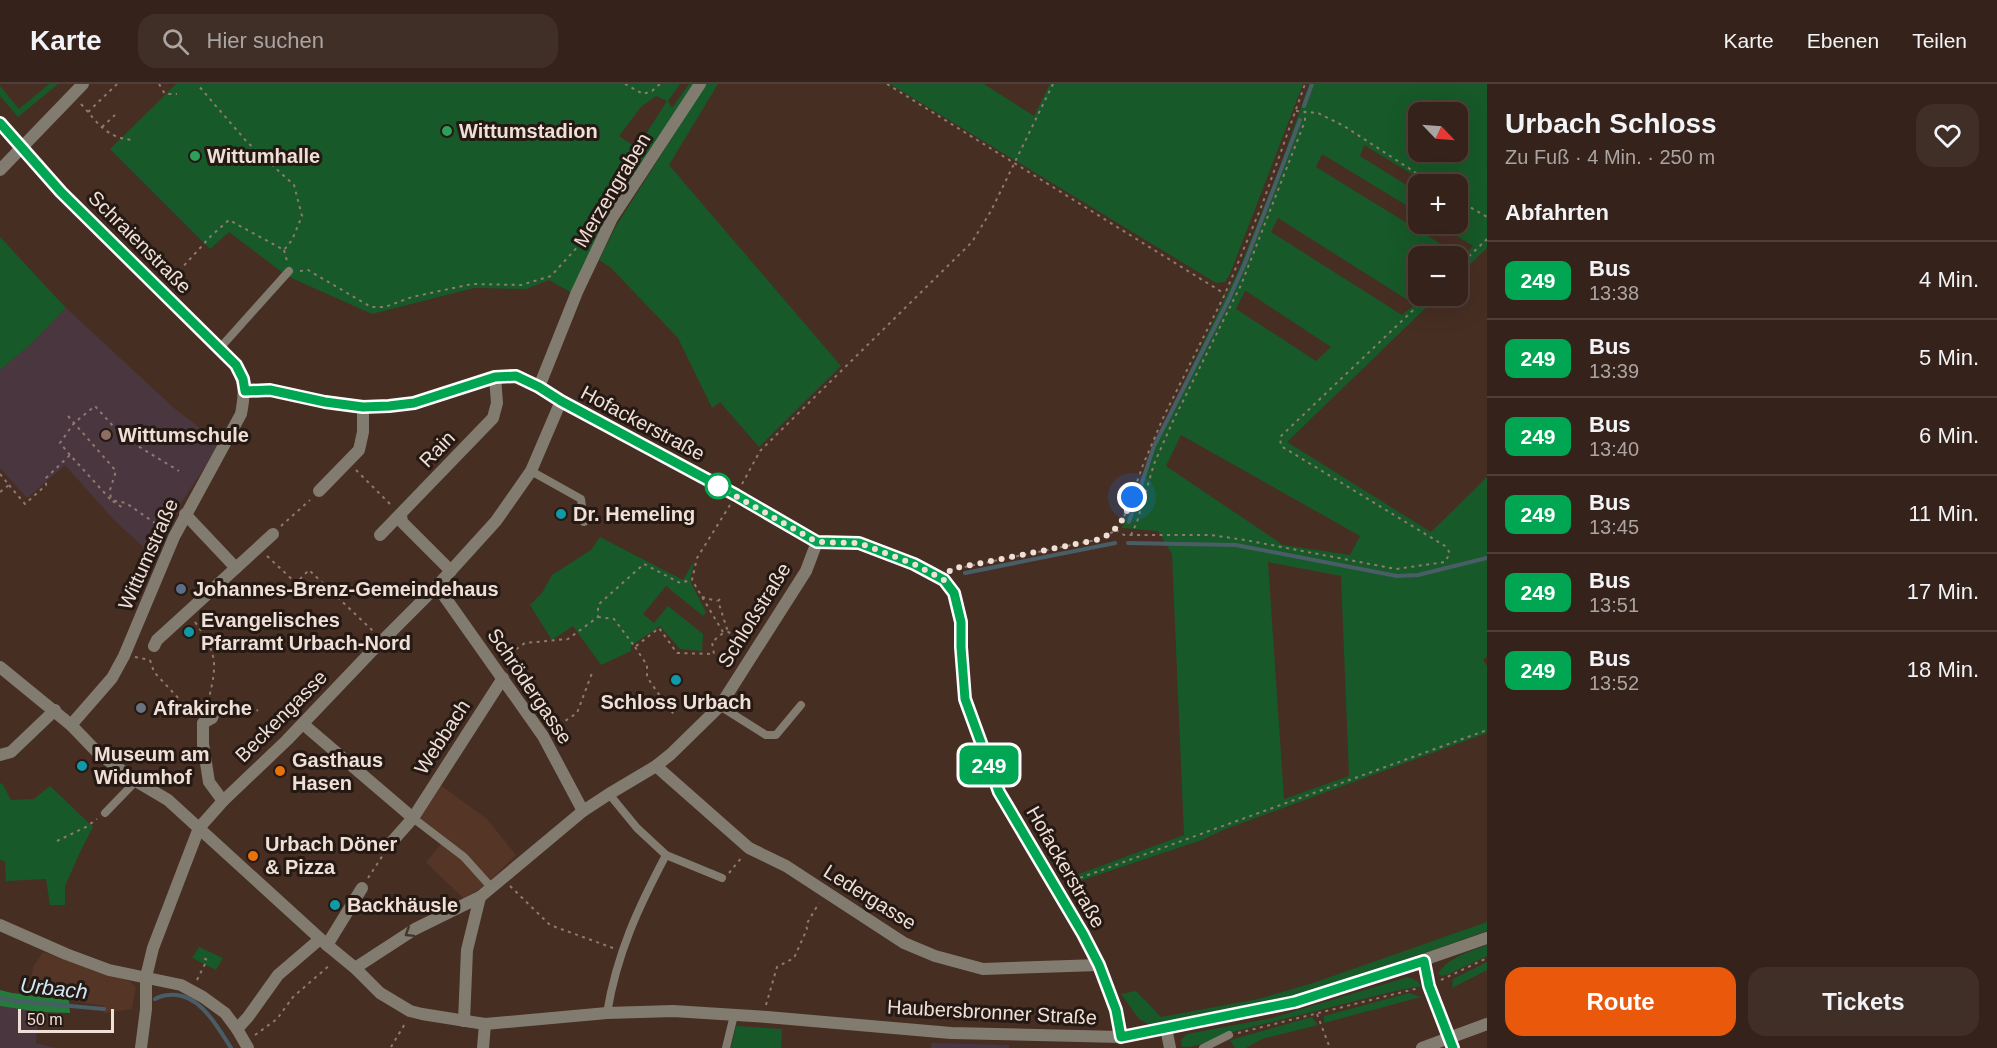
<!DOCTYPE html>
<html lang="de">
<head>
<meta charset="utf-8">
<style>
  :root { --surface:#35221a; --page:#402f27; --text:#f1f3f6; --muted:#aaa4a2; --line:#4f3f39; --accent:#ea580c }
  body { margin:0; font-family:Helvetica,sans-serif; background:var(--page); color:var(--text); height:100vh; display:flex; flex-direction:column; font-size:22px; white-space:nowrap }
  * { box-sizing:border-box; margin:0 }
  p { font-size:20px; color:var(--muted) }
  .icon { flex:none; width:33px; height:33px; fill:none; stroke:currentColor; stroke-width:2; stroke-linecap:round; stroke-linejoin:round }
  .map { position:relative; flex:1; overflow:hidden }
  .details { display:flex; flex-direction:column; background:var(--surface); width:510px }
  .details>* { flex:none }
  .badge { padding:0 12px; border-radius:9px; font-size:21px; line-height:39px }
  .needle { width:39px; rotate:115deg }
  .tools { position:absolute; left:1408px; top:18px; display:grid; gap:12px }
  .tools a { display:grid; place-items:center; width:60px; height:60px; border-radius:12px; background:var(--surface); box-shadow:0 6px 24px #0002,0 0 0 2px var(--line); font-size:30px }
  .scale { position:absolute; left:18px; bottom:15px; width:96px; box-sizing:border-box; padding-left:6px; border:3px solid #f0dfd7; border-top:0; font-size:16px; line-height:21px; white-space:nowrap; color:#f0dfd7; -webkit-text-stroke:4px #251914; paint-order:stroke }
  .you { position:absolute; width:30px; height:30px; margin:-15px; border:4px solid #fff; border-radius:50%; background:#1a73e8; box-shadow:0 0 0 9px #1a73e833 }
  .map>.badge { position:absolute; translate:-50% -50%; box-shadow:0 0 0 3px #fff }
  h2 { padding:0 18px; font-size:22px; line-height:54px }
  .round { display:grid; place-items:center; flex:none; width:63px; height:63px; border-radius:18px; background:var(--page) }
  .head { display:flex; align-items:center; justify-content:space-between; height:102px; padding:0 18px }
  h1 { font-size:28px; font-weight:700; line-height:45px }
  .action { display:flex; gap:12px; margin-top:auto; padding:12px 18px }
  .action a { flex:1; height:69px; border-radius:18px; background:var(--accent); color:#fff; font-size:24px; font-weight:700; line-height:69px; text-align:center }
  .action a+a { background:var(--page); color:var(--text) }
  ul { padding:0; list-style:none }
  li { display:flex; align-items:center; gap:18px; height:78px; padding:0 18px; border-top:2px solid var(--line) }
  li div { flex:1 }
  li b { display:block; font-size:22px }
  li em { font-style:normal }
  li .badge { min-width:66px; font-weight:700; text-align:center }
  header { display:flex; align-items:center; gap:36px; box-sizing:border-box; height:84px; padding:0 30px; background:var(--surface); border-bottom:2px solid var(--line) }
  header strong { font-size:28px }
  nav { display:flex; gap:33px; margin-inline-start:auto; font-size:21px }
  .search { width:420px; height:54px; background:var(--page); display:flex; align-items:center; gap:15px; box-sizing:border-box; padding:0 21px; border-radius:18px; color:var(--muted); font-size:22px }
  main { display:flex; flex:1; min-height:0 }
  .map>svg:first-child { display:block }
  .built { fill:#553526 }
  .industrial { fill:#473743 }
  .education { fill:#4a363e }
  .green { fill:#175928; fill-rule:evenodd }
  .forest { fill:#247b3b }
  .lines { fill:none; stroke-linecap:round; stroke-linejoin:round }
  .stream { stroke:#495d67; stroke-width:4 }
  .path { stroke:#8f7970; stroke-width:2; stroke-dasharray:3 4.5; stroke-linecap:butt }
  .service { stroke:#827c70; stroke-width:8 }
  .minor { stroke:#827c70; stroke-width:12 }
  .tertiary { stroke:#827c70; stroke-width:12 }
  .oneway { stroke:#413730 }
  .line-casing { stroke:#fff; stroke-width:14 }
  .line { stroke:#00a651; stroke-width:9 }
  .walk { stroke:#f0dfd7; stroke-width:6; stroke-dasharray:0 10.8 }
  .leisure-dot { fill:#2e9e5b; stroke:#251914; stroke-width:2 }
  .education-dot { fill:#8d6e63; stroke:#251914; stroke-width:2 }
  .stop-dot { fill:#fff; stroke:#00a651; stroke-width:3 }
  .culture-dot { fill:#0f9aa8; stroke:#251914; stroke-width:2 }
  .service-dot { fill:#5c6f8a; stroke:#251914; stroke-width:2 }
  .worship-dot { fill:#6b7280; stroke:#251914; stroke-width:2 }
  .food-dot { fill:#e8710a; stroke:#251914; stroke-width:2 }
  .labels { text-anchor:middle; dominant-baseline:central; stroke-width:6; stroke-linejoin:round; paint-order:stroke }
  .poi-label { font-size:20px; font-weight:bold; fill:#f0dfd7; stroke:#251914; text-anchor:start }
  .street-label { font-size:20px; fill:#f0dfd7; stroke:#251914 }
  .water-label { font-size:21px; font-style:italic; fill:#d1e8f7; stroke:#251914 }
</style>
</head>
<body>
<header>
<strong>Karte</strong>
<div class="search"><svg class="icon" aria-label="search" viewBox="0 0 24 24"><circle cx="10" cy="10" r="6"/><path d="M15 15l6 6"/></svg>Hier suchen</div>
<nav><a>Karte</a><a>Ebenen</a><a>Teilen</a></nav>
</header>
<main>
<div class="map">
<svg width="1487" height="964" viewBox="0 0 1487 964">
  <rect width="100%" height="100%" fill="#472e23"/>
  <g class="built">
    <path d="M439,700L487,735L516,771L484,802L464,815L426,778L441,760L412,738Z"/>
    <path d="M43,868L131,898L136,904L132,925L104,929V922L29,910L33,883Z"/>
  </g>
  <path class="industrial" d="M932,959L1009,961V964H931Z"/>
  <g class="education">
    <path d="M66,224L174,324L200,344L222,357L171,434L154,473L113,435L65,381L27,414L0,384V286L31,260Z"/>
    <path d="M0,922L39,928L36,959L56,964H0Z"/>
  </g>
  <g class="green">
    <path d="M49,0H58L18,33L0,12V2L19,25Z"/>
    <path d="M176,0H680L668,17L672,24L689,0H698L572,209L549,196L526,205L474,204L372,230L287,192L229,148L210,165L110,65ZM656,12L667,17L637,64L619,52L641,23Z"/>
    <path d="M706,0H718L669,81L841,282L759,363L720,318L712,324L678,254L610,183L599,176L616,142Z"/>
    <path d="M890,0H984L1034,32L1050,0H1303L1230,190L1225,198L1216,199Z"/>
    <path d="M1309,0H1487V164L1458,192V172H1419V212H1438L1287,358L1431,448L1487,393V572L1483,576L1487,582V649L1223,746L1202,756L1080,797L1079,790L1184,751L1172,470L1158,447L1122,444L1153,362L1240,183L1278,88ZM1419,28H1458V68H1419ZM1364,61L1428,100H1458V140H1437L1473,162L1462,173L1316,83L1322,70L1419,129V109L1360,72ZM1278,134L1414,220V221L1402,231L1271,148ZM1245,207H1246L1331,263L1316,277L1236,225ZM1181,351L1360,452L1350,471L1283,461L1166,382ZM1268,478L1341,492L1349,692L1284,715Z"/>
    <path d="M0,153L66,224L31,260L0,286Z"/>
    <path d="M600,453L683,496L694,477L690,497L706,528L703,532L666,502L643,530L654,539L668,522L703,550L702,567L680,565L660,542L631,562V567L601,581L573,542L552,556L530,521L542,509L552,491L591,466Z"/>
    <path d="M2,699L11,716L34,715L50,702L93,743L81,766L65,802V821H50L46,795L6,797L5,778L0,776V700Z"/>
    <path d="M1487,838V847L1307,910L1169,938L1148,940L1139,935L1121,910L1136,907L1161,933L1258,915L1313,899Z"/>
    <path d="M1487,861V872L1449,890L1442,892L1438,890C1448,873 1469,868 1487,861Z"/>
    <path d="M199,863L223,874L216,886L192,874Z"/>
    <path d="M1487,878V886L1452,904L1453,895Z"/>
    <path d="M1408,893L1417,897L1422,902L1395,907L1225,950C1211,956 1197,964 1182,963L1181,956L1187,950L1272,934Z"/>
    <path d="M1409,909L1421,913L1324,939V932Z"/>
    <path d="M1312,933L1318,941L1262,955L1246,964H1235L1230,956Z"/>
    <path d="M736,942L782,945L781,964H731Z"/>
  </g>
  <path class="forest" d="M0,906L12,909L69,916L70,929L39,928L0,922Z"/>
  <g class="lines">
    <g class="stream">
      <path d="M1304,22L1312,0"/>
      <path d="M1129,438L1154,362L1228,217L1245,179L1300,36"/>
      <path d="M1128,459L1236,461L1397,492L1418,491L1487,474"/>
      <path d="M965,489L1115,459"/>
      <path d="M0,914L15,917L104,925"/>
      <path d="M155,915C159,913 164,911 169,911C199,908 217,942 231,964"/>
    </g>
    <g class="path">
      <path d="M159,0L165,10H177"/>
      <path d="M625,0L643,10L652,7L660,0"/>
      <path d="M887,0L1225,210"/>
      <path d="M81,20C98,39 106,54 133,56"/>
      <path d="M1296,27L1318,29L1344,42L1433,100"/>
      <path d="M88,28L117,0"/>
      <path d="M102,43L115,31"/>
      <path d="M1458,116L1487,133"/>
      <path d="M284,166L287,177"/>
      <path d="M1458,183L1487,155"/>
      <path d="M300,187L308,186L371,223H385L412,213L472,200L521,201L551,192L591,148"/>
      <path d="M169,198L211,152L229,136L284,166L292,156L302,132L294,101L247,58L197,0"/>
      <path d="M68,332L116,387L110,406L111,416L123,424"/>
      <path d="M70,371L60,359L74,339L95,322L123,353L179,387"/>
      <path d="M356,386L392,422"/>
      <path d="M0,390L9,401L0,408"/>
      <path d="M742,400L760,367L972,158L991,127L1053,0"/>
      <path d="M9,401L25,420L46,401V394L70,371L111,416L126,419L165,446"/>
      <path d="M730,421L697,474L692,496L723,548H728L739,553"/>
      <path d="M281,442L310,416"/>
      <path d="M1116,446L1124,451H1211L1245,456L1396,485L1445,478L1450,469L1445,462L1281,362L1280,353L1428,212"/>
      <path d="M1131,451L1137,438L1154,380L1173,337L1241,201L1305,37V28"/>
      <path d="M267,472L296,499L309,486L373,547"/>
      <path d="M950,486L1101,455L1116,446L1126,429L1143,381L1163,334L1225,210L1262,121L1305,0"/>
      <path d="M702,513L717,517"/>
      <path d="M720,515L718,517L728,548"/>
      <path d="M598,533L614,535L635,563L659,544L677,569L714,570L712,558L723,549"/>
      <path d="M195,538C216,568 218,577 209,614"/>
      <path d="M635,563L647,581V593L660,612"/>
      <path d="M135,573L150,576"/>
      <path d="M504,574L525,559L568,555L598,533V521L644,480L680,499L691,496"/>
      <path d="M150,576L154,588L194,631"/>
      <path d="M667,621L675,632"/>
      <path d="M228,623H244L254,628L258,626"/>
      <path d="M195,630L199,622L205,620"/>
      <path d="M553,645L577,629L592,589"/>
      <path d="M57,757L86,743L97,735"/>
      <path d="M729,789L742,773"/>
      <path d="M368,794L383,771"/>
      <path d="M1066,799L1487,646"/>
      <path d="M510,802L550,841L613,864"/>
      <path d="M197,896L207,876L202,873"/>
      <path d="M1441,896L1487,874"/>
      <path d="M766,921L777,883L794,874L807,845L806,841L819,819"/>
      <path d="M1317,930L1330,964"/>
      <path d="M1238,949L1419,904"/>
      <path d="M255,951L277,935L293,913L331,880"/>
      <path d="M391,963L406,938"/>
    </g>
    <g class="service">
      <path d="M220,264L289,187"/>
      <path d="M531,387L581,415L584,438"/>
      <path d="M720,622L766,651H776L801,621"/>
      <path d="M609,710L637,744L666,771L722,794"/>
      <path d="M105,729L136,697"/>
      <path d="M413,734L464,773L491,803"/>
      <path d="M607,929C617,869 638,824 666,771"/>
      <path d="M726,964L734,931"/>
      <path d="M1203,964L1229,951"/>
    </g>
    <g class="minor">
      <path d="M0,86L83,0"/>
      <path d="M539,303L577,208L612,134L700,0"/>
      <path d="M245,307L270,306L325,318L363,323L389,322L414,319L495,293L516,292L539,303L561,317L736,411L817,458L859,459L914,480L933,489L943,496L954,509L961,539V563L965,615L999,708L1083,851L1099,881L1116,926L1121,953"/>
      <path d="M319,407L359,366L363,348V323"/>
      <path d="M185,430L236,484"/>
      <path d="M401,431L402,438L451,487"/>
      <path d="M380,451L493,334L497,319L495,293"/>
      <path d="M437,502L543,652L583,727"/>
      <path d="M154,562L157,556L273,450"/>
      <path d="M216,624L212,634L203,639V660L209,698L223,717"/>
      <path d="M303,640L413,734"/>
      <path d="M0,671L11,668L55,626"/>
      <path d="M656,682L749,764L786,782L904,859L935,872L983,885L1099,881"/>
      <path d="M389,761L413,734L503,594"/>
      <path d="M0,841L66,870L109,886L181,901L203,913L225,929L237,945L248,964"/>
      <path d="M327,861L362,804"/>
      <path d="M1424,877L1429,902L1453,964"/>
      <path d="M355,884L415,845L480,813L583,727L609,710L656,682L671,670L720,622L806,487L817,458"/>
      <path d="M464,937L467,866L480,813"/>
      <path d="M1166,944L1170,964"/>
      <path d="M237,945L248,933L278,891L320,855"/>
      <path d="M141,964L146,925V893L153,864L199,744L223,717L287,656L370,569L437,502L496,437L531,387L561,317"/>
      <path d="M483,964L485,940"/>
      <path d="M1422,964L1487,940"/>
    </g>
    <g class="tertiary">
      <path d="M0,39L61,108L236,281C245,300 245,309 241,330L174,453L124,572L112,594L71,641"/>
      <path d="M0,583L71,641L98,669L136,697L168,716L327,861L355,884L380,909L410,927L422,930L485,940L607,929L673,927L767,933L951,949L1121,953L1295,918L1357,899L1487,854"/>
    </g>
  </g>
  <defs><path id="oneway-chevron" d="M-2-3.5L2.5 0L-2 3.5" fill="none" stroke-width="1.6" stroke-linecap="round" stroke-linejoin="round" transform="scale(1.5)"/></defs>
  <use class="oneway" href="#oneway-chevron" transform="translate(409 849) rotate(148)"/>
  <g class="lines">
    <g class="line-casing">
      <path id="line" d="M0,39L61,108L236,281L243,295L245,307L270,306L325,318L363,323L389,322L414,319L495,293L516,292L539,303L561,317L736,411L817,458L859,459L914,480L944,496L954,509L961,538V563L965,615L999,708L1083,850L1099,881L1116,926L1121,953L1295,918L1424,877L1429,902L1453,964"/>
    </g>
    <use href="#line" class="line"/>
    <path class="walk" d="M718,402L817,458L859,459L914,480L944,496L951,485L1101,455C1120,444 1125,434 1132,413"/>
  </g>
  <g class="leisure-dot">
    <circle cx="447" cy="47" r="6"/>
    <circle cx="195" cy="72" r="6"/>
  </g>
  <circle class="education-dot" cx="106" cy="351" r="6"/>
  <circle class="stop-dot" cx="718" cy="402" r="12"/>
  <g class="culture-dot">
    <circle cx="561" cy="430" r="6"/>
    <circle cx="189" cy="548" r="6"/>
    <circle cx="676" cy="596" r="6"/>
    <circle cx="82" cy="682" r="6"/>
    <circle cx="335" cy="821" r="6"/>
  </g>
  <circle class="service-dot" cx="181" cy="505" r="6"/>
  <circle class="worship-dot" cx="141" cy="624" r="6"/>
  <g class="food-dot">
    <circle cx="280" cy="687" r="6"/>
    <circle cx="253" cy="772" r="6"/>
  </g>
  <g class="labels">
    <g class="poi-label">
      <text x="459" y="47">Wittumstadion</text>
      <text x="207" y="72">Wittumhalle</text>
      <text x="118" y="351">Wittumschule</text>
      <text x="573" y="430">Dr. Hemeling</text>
      <text x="193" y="505">Johannes-Brenz-Gemeindehaus</text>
      <text x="201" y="536">Evangelisches<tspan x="201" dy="23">Pfarramt Urbach-Nord</tspan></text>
      <text x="676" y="618" text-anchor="middle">Schloss Urbach</text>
      <text x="153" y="624">Afrakirche</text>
      <text x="94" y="670">Museum am<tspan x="94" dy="23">Widumhof</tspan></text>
      <text x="292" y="676">Gasthaus<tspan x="292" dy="23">Hasen</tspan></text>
      <text x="265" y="760">Urbach Döner<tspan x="265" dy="23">&amp; Pizza</tspan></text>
      <text x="347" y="821">Backhäusle</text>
    </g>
    <g class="street-label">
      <text transform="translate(612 106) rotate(-59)">Merzengraben</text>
      <text transform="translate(140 158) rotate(45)">Schraienstraße</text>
      <text transform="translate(643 339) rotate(28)">Hofackerstraße</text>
      <text transform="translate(437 365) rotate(-46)">Rain</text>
      <text transform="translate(148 470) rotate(-66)">Wittumstraße</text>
      <text transform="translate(754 531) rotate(-58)">Schloßstraße</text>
      <text transform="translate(530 602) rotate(56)">Schrödergasse</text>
      <text transform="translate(281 632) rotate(-45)">Beckengasse</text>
      <text transform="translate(442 653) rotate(-57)">Webbach</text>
      <text transform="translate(1066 783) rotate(60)">Hofackerstraße</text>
      <text transform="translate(870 813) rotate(32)">Ledergasse</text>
      <text transform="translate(992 928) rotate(3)">Haubersbronner Straße</text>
    </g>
    <g class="water-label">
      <text transform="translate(54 904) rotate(6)">Urbach</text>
    </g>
  </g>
</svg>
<div class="tools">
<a><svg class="needle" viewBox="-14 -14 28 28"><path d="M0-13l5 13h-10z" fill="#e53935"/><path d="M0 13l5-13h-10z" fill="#aaa4a2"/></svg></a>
<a>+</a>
<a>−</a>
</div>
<div class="scale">50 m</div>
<div class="you" style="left:1132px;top:413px"></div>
<b class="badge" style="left:989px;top:681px;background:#00a651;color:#fff">249</b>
</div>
<section class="details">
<div class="head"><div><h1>Urbach Schloss</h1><p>Zu Fuß · 4 Min. · 250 m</p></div><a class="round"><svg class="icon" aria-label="heart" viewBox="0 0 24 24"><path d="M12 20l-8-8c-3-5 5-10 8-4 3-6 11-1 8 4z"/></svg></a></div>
<h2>Abfahrten</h2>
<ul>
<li><span class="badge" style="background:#00a651;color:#fff">249</span><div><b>Bus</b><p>13:38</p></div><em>4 Min.</em></li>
<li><span class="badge" style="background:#00a651;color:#fff">249</span><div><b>Bus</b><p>13:39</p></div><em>5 Min.</em></li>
<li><span class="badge" style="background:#00a651;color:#fff">249</span><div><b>Bus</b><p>13:40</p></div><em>6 Min.</em></li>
<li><span class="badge" style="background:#00a651;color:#fff">249</span><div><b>Bus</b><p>13:45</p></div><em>11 Min.</em></li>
<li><span class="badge" style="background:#00a651;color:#fff">249</span><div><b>Bus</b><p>13:51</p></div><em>17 Min.</em></li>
<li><span class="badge" style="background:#00a651;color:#fff">249</span><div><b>Bus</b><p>13:52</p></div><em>18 Min.</em></li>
</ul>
<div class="action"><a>Route</a><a>Tickets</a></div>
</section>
</main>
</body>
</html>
